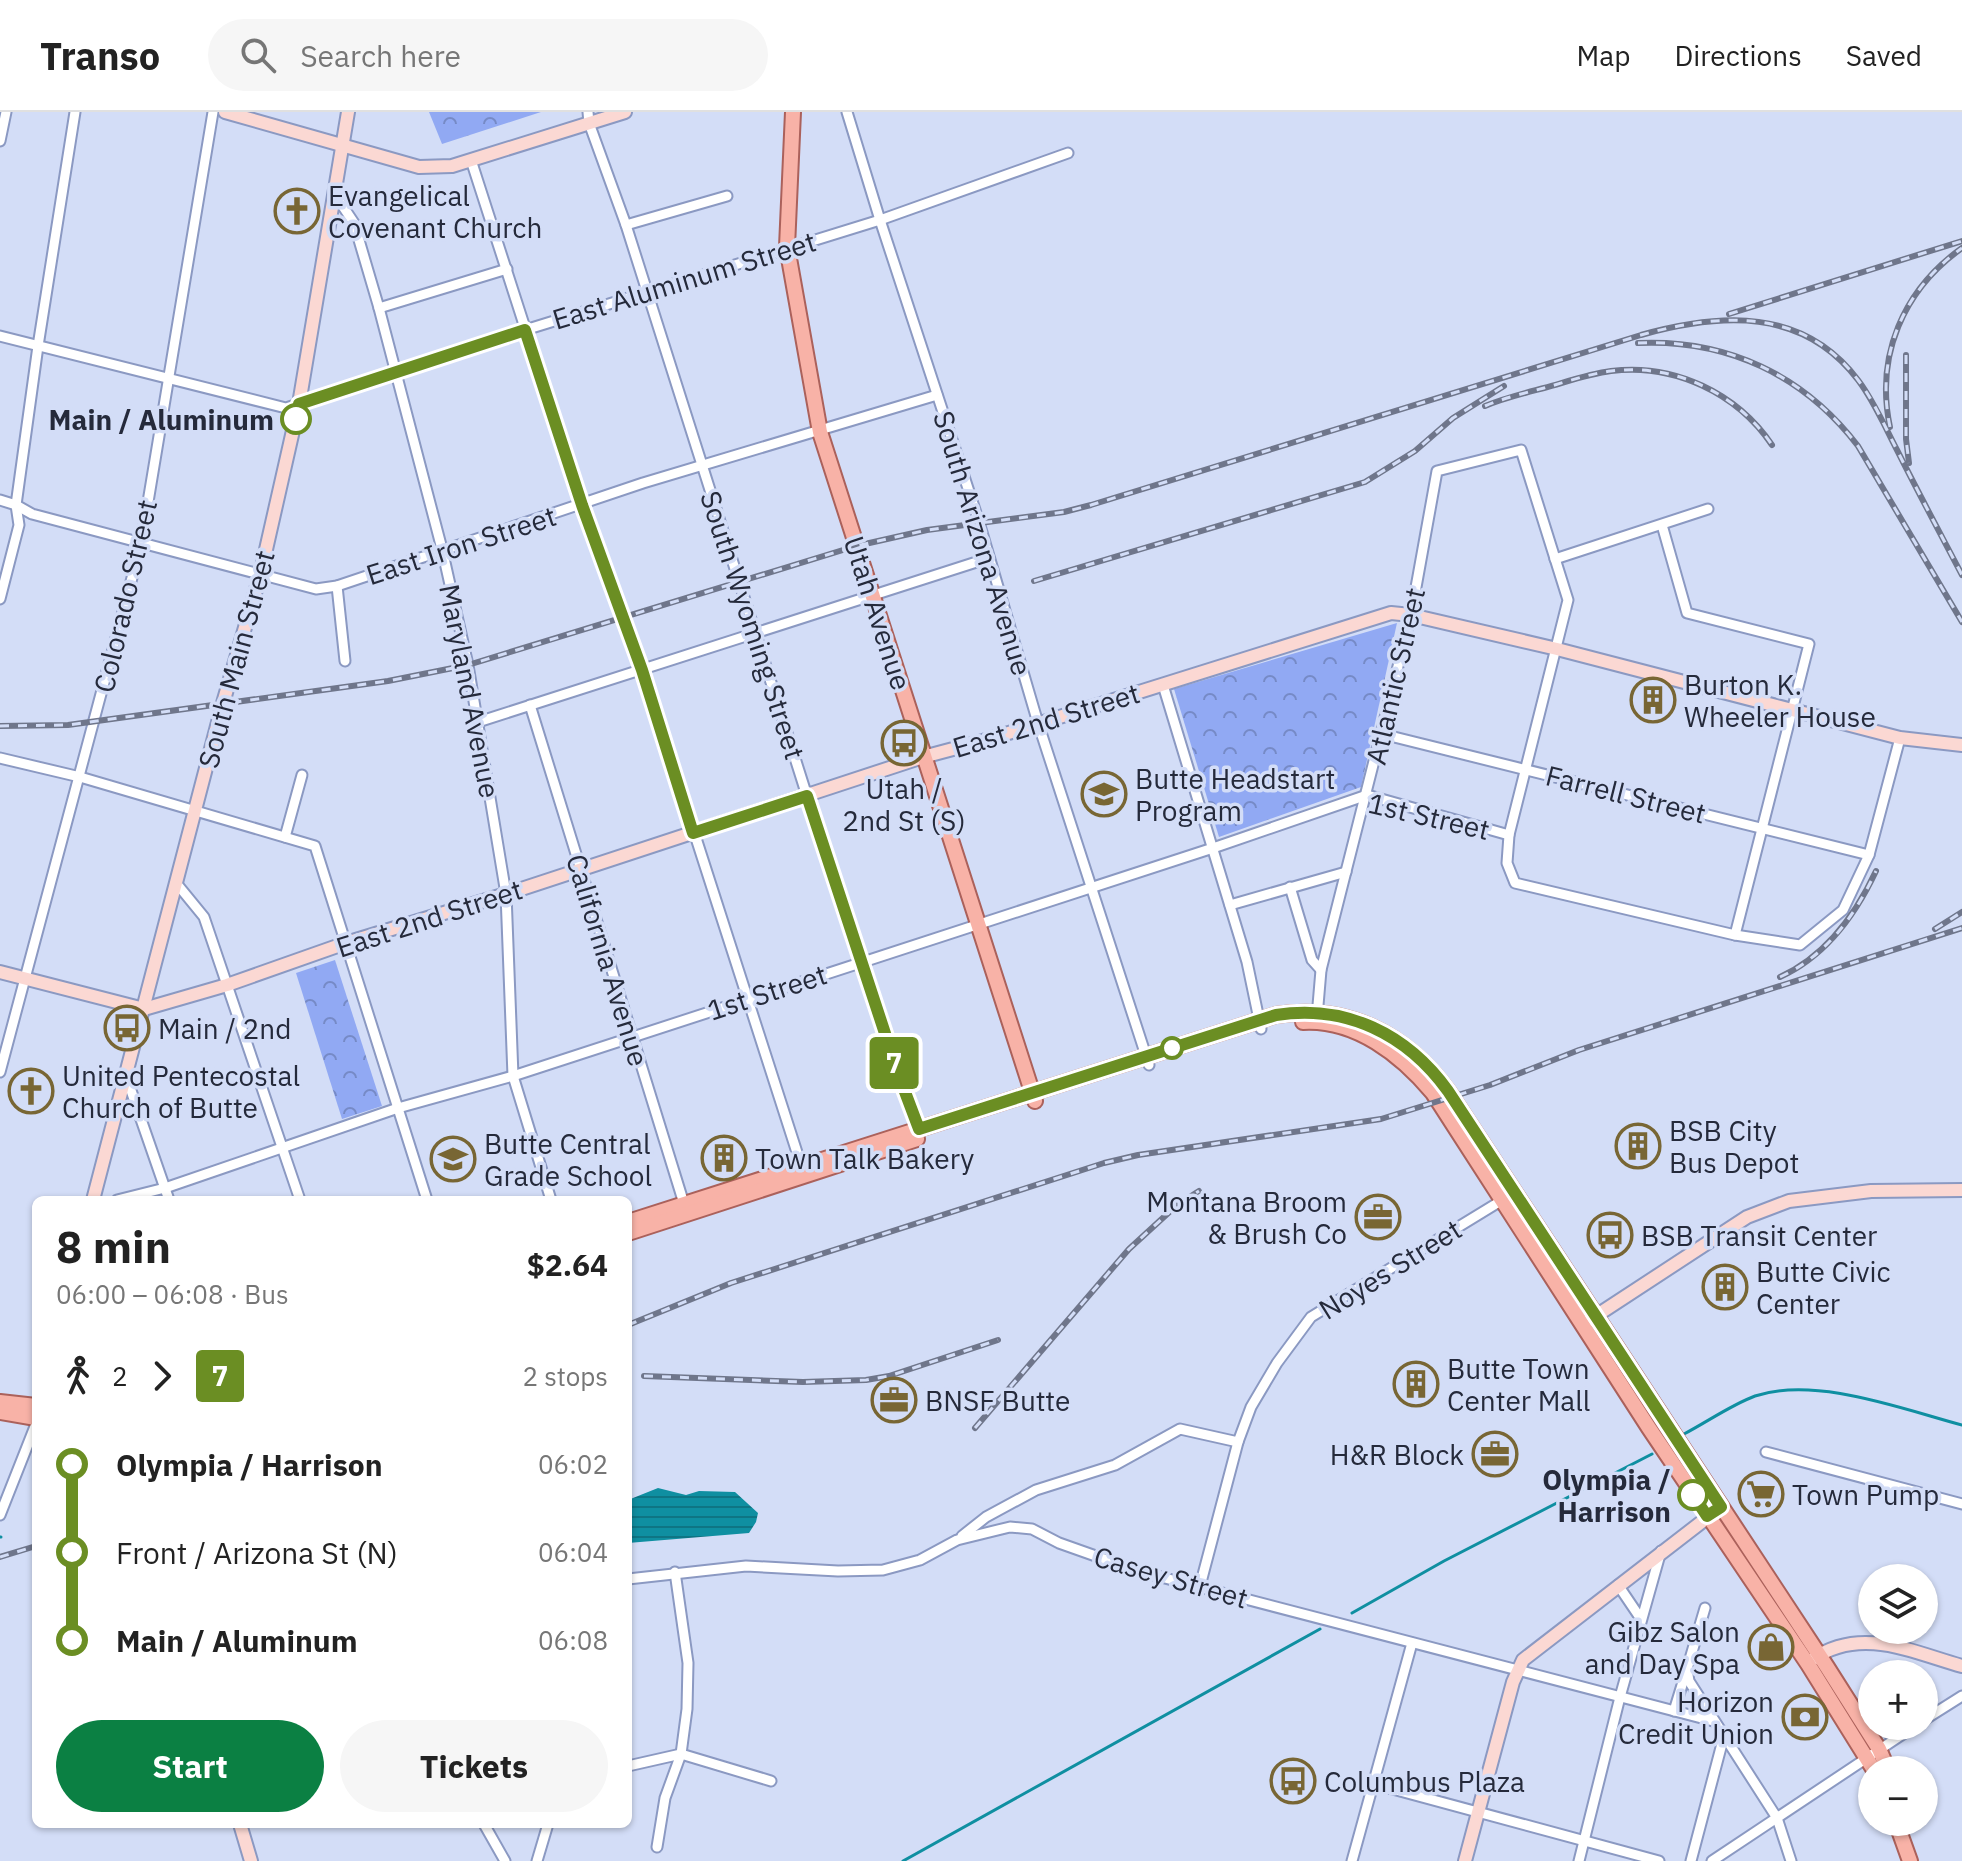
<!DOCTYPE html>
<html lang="en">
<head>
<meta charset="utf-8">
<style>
  :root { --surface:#fff; --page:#f6f6f6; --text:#222; --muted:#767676; --line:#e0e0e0; --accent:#0b8043 }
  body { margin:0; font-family:"IBM Plex Sans",sans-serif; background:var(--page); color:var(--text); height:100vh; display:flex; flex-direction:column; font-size:30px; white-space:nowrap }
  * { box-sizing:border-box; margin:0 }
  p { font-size:26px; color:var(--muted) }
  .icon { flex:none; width:44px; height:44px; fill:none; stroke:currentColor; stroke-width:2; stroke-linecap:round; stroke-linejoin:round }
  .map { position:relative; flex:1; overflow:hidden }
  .drawer { position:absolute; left:32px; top:1084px; width:600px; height:632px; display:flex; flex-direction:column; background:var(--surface); border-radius:12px; box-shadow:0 2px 6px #0004 }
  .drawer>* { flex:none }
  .badge { padding:0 16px; border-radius:6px; font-size:28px; line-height:52px }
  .fabs { position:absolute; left:1858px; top:1452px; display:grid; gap:16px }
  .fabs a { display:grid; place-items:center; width:80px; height:80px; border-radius:50%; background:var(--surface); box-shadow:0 2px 6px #0004; font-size:40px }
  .map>.badge { position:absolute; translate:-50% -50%; box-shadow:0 0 0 4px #fff }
  .legs { display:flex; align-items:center; gap:12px; height:88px; padding:0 24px; font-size:26px }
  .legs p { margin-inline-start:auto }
  .headline { display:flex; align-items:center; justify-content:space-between; height:136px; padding:0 24px }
  h1 { font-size:44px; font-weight:700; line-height:60px }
  .action { display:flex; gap:16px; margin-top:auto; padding:16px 24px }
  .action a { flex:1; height:92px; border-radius:48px; background:var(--accent); color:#fff; font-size:32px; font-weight:700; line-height:92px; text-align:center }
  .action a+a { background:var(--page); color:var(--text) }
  ul { padding:0 24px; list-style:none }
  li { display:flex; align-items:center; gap:28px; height:88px; font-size:30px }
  li i { display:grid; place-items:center; width:12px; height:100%; margin:0 10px; background:currentColor }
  li i::after { content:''; width:20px; height:20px; margin:-10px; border:6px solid; border-radius:50%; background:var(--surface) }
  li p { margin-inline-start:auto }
  li:first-child i { background:linear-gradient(#0000 50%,currentColor 0) }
  li:last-child i { background:linear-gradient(currentColor 50%,#0000 0) }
  header { display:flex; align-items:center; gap:48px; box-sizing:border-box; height:112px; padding:0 40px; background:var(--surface); border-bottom:2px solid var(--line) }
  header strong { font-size:38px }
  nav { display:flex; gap:44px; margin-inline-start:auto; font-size:28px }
  .search { width:560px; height:72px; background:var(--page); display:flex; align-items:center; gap:20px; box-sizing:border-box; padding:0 28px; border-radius:44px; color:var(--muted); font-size:30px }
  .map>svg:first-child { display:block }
  .forest { fill:url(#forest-crowns) }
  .water { fill:url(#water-rules) }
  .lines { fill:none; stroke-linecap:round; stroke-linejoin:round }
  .stream { stroke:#0f8fa1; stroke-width:3 }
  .street-casing { stroke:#8b99c2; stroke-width:13 }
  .secondary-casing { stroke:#8b99c2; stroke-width:16 }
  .primary-casing { stroke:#ab615b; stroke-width:18 }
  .street { stroke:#fff; stroke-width:9 }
  .secondary { stroke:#fbd8d3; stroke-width:12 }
  .primary { stroke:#f8b2a7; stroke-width:14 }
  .rail-casing { stroke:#6f768b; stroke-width:6 }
  .rail { stroke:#d3ddf7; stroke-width:3; stroke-dasharray:9; stroke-linecap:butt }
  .line-1-casing { stroke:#fff; stroke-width:18 }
  .line-1 { stroke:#6b8e23; stroke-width:12 }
  .stop-1-dot { fill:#fff; stroke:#6b8e23; stroke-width:4 }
  .labels { text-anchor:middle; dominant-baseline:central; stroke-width:7; stroke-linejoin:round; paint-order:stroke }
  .poi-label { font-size:28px; fill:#252a3b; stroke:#d3ddf7; text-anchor:start }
  .street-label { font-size:28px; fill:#252a3b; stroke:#d3ddf7 }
  .stop-label { font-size:28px; font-weight:bold; fill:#252a3b; stroke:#d3ddf7; text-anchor:end }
</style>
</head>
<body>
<header>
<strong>Transo</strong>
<div class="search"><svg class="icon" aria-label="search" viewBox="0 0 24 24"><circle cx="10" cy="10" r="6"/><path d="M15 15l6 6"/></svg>Search here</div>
<nav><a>Map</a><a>Directions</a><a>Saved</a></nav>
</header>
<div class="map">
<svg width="1962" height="1749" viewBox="0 0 1962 1749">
  <defs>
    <pattern id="forest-crowns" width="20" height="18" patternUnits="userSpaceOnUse" patternTransform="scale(2)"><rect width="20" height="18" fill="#91a9f3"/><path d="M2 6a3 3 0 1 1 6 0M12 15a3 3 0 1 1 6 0" fill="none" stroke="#768ac6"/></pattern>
    <pattern id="water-rules" width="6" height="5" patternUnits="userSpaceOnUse" patternTransform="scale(2)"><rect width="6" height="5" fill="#0f8fa1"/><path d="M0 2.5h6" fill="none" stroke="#0e7584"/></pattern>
  </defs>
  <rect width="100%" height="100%" fill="#d3ddf7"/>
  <g class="forest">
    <path d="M429,0H541L442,32Z"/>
    <path d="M1397,511L1361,675L1219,725L1174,577Z"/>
    <path d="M335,848L382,994L342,1007L296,861Z"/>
  </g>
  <path class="water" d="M658,1376L686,1383L699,1379L735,1380L758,1401L756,1410L749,1421L628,1431V1388Z"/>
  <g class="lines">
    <g class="stream">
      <path d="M1684,1322C1707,1310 1731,1293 1755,1284C1816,1264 1902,1297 1962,1313"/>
      <path d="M0,1425H1"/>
      <path d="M1352,1501L1444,1449L1652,1342"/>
      <path d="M903,1749L1320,1517"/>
    </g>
    <g class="street-casing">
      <g id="street">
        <path d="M588,0L589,11L626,113L807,684L899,964L920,1019"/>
        <path d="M847,0L880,108L979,410L1038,611L1149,953"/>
        <path d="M0,29L6,0"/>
        <path d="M471,48L582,393L642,558L802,1056"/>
        <path d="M334,81L354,111L379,196L442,437L468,553L506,782L513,964L551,1088"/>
        <path d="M626,113L727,84"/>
        <path d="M379,196L507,157"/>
        <path d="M0,224L286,296L525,218L880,108L1068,41"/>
        <path d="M0,388L16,393L32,402L316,477L337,474L643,371L937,283"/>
        <path d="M1662,413L1687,501L1809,532L1735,823"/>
        <path d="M1555,447L1708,397"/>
        <path d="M337,474L345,549"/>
        <path d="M0,487L19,413L16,393L38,234L75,0"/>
        <path d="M1163,573L1247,850L1261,917"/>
        <path d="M530,593L685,1095"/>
        <path d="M478,610L989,446"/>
        <path d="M1382,622L1869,743"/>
        <path d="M0,646L80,665L315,734L427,1088"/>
        <path d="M285,725L302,663"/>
        <path d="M177,772L204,805L300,1088"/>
        <path d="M1290,775L1312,848L1321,858"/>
        <path d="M1230,793L1346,760"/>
        <path d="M1317,905L1321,858L1411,503L1437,359L1521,338L1568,488L1509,723L1507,751L1515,771L1735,823L1800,833L1843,798L1869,743L1900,626"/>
        <path d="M0,960L141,432L213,0"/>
        <path d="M126,964L169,1088"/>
        <path d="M117,1088L165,1076L398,996L513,964L1213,736L1367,683L1509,723"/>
        <path d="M1766,1340L1962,1392"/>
        <path d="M0,1403L36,1312"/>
        <path d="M962,1424L986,1405L1036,1378L1115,1353L1180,1317L1238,1330"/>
        <path d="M628,1467L746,1454L838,1459L883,1458L920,1448L957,1428L1010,1415L1032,1417L1059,1431L1138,1459L1713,1609"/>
        <path d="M1618,1473L1641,1507"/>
        <path d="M1200,1474L1238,1330L1251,1295L1277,1251L1311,1205L1504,1087"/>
        <path d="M1705,1496L1687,1557L1689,1569L1777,1706L1791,1749"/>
        <path d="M1674,1599L1686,1560"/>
        <path d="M1924,1608L1962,1584"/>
        <path d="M628,1654L681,1642L771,1669"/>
        <path d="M1374,1672L1659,1749"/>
        <path d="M484,1712L505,1749"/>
        <path d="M657,1735L665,1686L681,1642L687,1597L688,1551L675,1460"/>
        <path d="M537,1749L548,1712"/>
        <path d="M1352,1749L1412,1531"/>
        <path d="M1579,1749L1620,1585L1661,1439"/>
        <path d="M1691,1749L1724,1624"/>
        <path d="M1712,1749L1915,1614"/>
      </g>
    </g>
    <g class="secondary-casing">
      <g id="secondary">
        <path d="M225,0L419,55L452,54L625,0"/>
        <path d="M0,860L144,897L227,873L346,831L506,782L923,645L983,629L1391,501L1411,503L1557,537L1900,626L1962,633"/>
        <path d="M93,1088L223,591L260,464L299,292L348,0"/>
        <path d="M1582,1213L1747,1105L1789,1089L1871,1079L1962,1078"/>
        <path d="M1813,1547C1861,1514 1912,1540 1962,1554"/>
        <path d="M240,1712L251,1749"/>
        <path d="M1465,1749L1513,1570L1523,1548L1721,1395"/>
      </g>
    </g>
    <g class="primary-casing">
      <g id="primary">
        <path d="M793,0L787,135L820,320L1035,989"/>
        <path d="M1303,910C1356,907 1401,943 1433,981L1649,1316L1808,1552L1874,1658"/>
        <path d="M628,1110L1276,903C1347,892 1406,922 1448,979L1827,1555L1879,1637L1888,1658"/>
        <path d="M628,1121L917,1027"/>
        <path d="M0,1290L36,1294"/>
        <path d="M0,1300L36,1306"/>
        <path d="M1896,1710L1910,1749"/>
      </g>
    </g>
    <use href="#street" class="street"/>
    <use href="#secondary" class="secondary"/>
    <use href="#primary" class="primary"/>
    <g class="rail-casing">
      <g id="rail">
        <path d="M1729,202L1962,129"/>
        <path d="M1638,231C1727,227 1804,263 1858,334L1962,510"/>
        <path d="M1906,243V327L1909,351"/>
        <path d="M1485,294C1504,286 1525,281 1544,276C1566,270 1588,262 1611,259C1674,251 1737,281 1772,333"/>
        <path d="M1890,315C1875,244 1903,178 1962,136"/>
        <path d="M1034,469L1365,370L1415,339L1453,306L1504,274"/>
        <path d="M0,614L68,613L388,569L468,553L856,434L927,418L1064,400L1091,393L1641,223C1720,201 1803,195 1858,268C1874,289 1885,315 1897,338C1918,380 1940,421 1962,463"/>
        <path d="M1935,817L1962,800"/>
        <path d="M1780,865C1826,844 1855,804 1876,759"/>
        <path d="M628,1213L731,1171L1104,1051L1138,1043L1381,1007L1490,973L1579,938L1962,816"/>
        <path d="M644,1264L803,1270L866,1268L889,1264L998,1228"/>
        <path d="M975,1316L1129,1137L1177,1093L1199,1079"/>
        <path d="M0,1445L36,1434"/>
      </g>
    </g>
    <use href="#rail" class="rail"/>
  </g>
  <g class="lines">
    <g class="line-1-casing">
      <path id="line-1" d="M296,307L299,292L525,218L582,393L642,558L693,721L807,684L899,964L919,1017L1276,903C1346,892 1407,922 1448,979L1721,1395L1707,1404L1693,1383"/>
    </g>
    <use href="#line-1" class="line-1"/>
  </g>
  <defs>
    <g id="church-ring" transform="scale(2.3)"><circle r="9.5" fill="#d3ddf7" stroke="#786634" stroke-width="1.5"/><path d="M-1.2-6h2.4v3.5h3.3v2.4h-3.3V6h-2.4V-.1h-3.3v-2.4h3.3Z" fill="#786634"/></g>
    <g id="building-ring" transform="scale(2.3)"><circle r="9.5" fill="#d3ddf7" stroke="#786634" stroke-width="1.5"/><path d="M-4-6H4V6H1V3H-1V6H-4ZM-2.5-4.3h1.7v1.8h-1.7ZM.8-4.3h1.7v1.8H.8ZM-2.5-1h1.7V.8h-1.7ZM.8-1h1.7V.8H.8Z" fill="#786634"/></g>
    <g id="bus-ring" transform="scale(2.3)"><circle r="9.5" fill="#d3ddf7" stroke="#786634" stroke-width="1.5"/><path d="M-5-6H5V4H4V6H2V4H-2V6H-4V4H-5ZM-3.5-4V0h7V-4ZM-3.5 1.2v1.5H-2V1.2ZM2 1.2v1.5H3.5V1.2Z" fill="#786634"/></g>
    <g id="school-ring" transform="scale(2.3)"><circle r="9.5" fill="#d3ddf7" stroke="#786634" stroke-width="1.5"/><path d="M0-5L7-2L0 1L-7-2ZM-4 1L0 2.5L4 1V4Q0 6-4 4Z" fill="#786634"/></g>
    <g id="office-ring" transform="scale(2.3)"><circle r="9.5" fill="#d3ddf7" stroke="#786634" stroke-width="1.5"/><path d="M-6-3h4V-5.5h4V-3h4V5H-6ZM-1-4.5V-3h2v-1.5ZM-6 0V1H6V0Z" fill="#786634"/></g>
    <g id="supermarket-ring" transform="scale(2.3)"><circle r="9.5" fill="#d3ddf7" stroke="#786634" stroke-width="1.5"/><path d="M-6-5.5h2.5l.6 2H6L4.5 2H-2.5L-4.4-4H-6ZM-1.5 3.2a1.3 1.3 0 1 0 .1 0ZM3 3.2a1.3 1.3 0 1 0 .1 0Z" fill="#786634"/></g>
    <g id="shop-ring" transform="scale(2.3)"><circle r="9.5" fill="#d3ddf7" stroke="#786634" stroke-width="1.5"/><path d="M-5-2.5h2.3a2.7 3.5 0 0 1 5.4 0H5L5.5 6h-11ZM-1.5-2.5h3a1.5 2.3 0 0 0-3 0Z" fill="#786634"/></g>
    <g id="bank-ring" transform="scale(2.3)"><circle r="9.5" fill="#d3ddf7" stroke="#786634" stroke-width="1.5"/><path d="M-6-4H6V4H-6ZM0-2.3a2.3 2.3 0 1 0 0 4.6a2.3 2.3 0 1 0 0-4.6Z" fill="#786634"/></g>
  </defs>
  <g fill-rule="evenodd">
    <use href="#church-ring" x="297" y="99"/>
    <use href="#building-ring" x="1653" y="588"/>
    <use href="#bus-ring" x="904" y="631"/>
    <use href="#school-ring" x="1104" y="682"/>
    <use href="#bus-ring" x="127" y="916"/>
    <use href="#church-ring" x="31" y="979"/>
    <use href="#building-ring" x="1638" y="1034"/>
    <use href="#building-ring" x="724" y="1046"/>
    <use href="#school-ring" x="453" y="1047"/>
    <use href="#office-ring" x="1378" y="1105"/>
    <use href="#bus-ring" x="1610" y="1123"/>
    <use href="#building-ring" x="1725" y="1175"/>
    <use href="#building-ring" x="1416" y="1272"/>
    <use href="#office-ring" x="894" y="1288"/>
    <use href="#office-ring" x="1495" y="1342"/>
    <use href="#supermarket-ring" x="1761" y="1382"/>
    <use href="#shop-ring" x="1771" y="1535"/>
    <use href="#bank-ring" x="1805" y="1605"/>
    <use href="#bus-ring" x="1293" y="1669"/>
  </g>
  <g class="stop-1-dot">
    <circle cx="296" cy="307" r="14"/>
    <circle cx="1172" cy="936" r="10"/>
    <circle cx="1693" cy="1383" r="14"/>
  </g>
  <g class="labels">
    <g class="poi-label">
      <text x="328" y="83">Evangelical<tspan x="328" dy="32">Covenant Church</tspan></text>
      <text x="1684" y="572">Burton K.<tspan x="1684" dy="32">Wheeler House</tspan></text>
      <text x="1135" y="666">Butte Headstart<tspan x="1135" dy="32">Program</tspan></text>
      <text x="904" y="676" text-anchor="middle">Utah /<tspan x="904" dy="32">2nd St (S)</tspan></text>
      <text x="158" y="916">Main / 2nd</text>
      <text x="62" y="963">United Pentecostal<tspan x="62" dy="32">Church of Butte</tspan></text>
      <text x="1669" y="1018">BSB City<tspan x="1669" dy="32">Bus Depot</tspan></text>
      <text x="484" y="1031">Butte Central<tspan x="484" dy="32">Grade School</tspan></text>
      <text x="755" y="1046">Town Talk Bakery</text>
      <text x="1347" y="1089" text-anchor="end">Montana Broom<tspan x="1347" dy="32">&amp; Brush Co</tspan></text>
      <text x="1641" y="1123">BSB Transit Center</text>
      <text x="1756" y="1159">Butte Civic<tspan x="1756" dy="32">Center</tspan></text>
      <text x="1447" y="1256">Butte Town<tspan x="1447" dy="32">Center Mall</tspan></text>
      <text x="925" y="1288">BNSF Butte</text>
      <text x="1464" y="1342" text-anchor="end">H&amp;R Block</text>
      <text x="1792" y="1382">Town Pump</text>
      <text x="1740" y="1519" text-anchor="end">Gibz Salon<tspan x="1740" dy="32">and Day Spa</tspan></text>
      <text x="1774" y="1589" text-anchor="end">Horizon<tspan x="1774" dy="32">Credit Union</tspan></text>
      <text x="1324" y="1669">Columbus Plaza</text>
    </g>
    <g class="street-label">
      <text transform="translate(684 168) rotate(-17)">East Aluminum Street</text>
      <text transform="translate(983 431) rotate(73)">South Arizona Avenue</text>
      <text transform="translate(461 433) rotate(-18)">East Iron Street</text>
      <text transform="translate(125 484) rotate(-77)">Colorado Street</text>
      <text transform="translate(878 501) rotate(72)">Utah Avenue</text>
      <text transform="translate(753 513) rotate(72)">South Wyoming Street</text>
      <text transform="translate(236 547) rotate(-75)">South Main Street</text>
      <text transform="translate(1395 564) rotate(-77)">Atlantic Street</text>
      <text transform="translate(470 579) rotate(79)">Maryland Avenue</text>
      <text transform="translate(1046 608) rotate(-17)">East 2nd Street</text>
      <text transform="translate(1626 682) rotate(14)">Farrell Street</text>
      <text transform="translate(1429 704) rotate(13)">1st Street</text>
      <text transform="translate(429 806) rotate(-18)">East 2nd Street</text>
      <text transform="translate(608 848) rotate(73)">California Avenue</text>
      <text transform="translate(767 880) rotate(-18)">1st Street</text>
      <text transform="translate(1390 1157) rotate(-32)">Noyes Street</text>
      <text transform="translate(1171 1465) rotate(16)">Casey Street</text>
    </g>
    <g class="stop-label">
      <text x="274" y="307">Main / Aluminum</text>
      <text x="1671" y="1367">Olympia /<tspan x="1671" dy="32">Harrison</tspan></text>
    </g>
  </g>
</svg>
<div class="fabs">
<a><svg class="icon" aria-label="layers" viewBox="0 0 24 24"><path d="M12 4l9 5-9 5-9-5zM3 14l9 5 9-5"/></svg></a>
<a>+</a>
<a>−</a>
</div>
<b class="badge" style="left:894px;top:951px;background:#6b8e23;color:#fff">7</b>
<section class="drawer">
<div class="headline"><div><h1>8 min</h1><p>06:00 – 06:08 · Bus</p></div><b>$2.64</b></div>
<div class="legs"><svg class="icon" aria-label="walk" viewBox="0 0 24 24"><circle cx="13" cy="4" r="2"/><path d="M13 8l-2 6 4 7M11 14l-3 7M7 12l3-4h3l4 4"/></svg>2<svg class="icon" aria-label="forward" viewBox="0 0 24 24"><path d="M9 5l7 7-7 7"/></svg><b class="badge" style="background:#6b8e23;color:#fff">7</b><p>2 stops</p></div>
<ul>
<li><i style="color:#6b8e23"></i><b>Olympia / Harrison</b><p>06:02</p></li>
<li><i style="color:#6b8e23"></i><span>Front / Arizona St (N)</span><p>06:04</p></li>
<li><i style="color:#6b8e23"></i><b>Main / Aluminum</b><p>06:08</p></li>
</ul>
<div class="action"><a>Start</a><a>Tickets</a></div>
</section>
</div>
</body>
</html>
